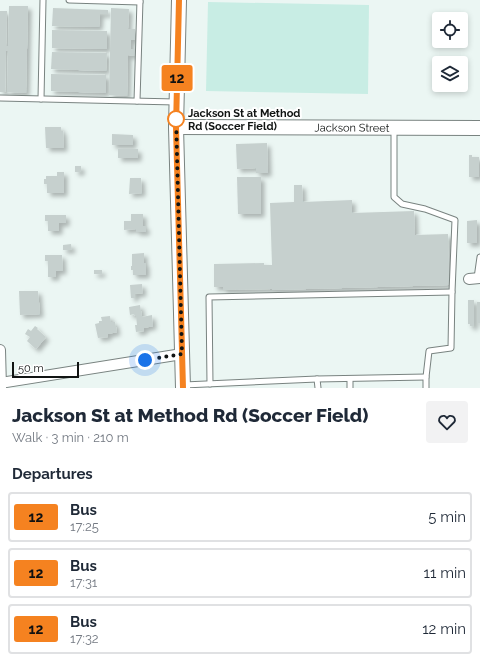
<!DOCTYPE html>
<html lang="en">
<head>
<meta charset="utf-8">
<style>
  :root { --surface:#fff; --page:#f2f2f3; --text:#1f2937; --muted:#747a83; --line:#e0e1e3 }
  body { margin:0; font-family:Raleway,sans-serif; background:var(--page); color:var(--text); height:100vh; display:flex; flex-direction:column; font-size:15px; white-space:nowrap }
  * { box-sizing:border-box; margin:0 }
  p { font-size:13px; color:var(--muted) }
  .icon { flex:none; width:22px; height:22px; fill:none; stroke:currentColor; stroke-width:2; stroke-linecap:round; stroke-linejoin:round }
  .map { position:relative; height:388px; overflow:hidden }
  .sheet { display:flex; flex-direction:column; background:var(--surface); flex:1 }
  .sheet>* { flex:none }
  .badge { padding:0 8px; border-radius:3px; font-size:14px; line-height:26px }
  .fabs { position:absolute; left:432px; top:12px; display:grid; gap:8px }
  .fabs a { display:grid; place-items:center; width:36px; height:36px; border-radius:4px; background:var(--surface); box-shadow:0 2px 6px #0003; font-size:20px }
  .scale { position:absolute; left:12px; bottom:10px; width:67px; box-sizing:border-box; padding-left:4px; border:2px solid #111413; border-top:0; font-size:11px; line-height:14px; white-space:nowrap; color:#111413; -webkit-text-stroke:3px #fff; paint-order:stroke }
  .you { position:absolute; width:20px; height:20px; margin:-10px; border:3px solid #fff; border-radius:50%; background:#1a73e8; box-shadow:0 0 0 6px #1a73e833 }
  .map>.badge { position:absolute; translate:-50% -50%; box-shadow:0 0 0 2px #fff }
  h2 { padding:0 12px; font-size:15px; line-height:36px }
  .round { display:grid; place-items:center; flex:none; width:42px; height:42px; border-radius:4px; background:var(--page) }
  .summary { display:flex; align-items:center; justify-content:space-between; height:68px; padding:0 12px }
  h1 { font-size:19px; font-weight:800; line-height:30px }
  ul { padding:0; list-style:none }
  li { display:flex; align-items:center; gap:12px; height:50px; margin:0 8px 6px; padding:0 4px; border:2px solid var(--line); border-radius:4px }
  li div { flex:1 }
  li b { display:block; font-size:15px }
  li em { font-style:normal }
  li .badge { min-width:44px; font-weight:700; text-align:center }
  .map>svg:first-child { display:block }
  .green { fill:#c8ede4 }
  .building { fill:#c6d0ce; filter:url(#shadow) }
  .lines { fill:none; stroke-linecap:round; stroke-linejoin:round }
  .lane-casing { stroke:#798380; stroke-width:7 }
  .street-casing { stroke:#798380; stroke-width:12 }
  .secondary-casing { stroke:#798380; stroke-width:16 }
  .lane { stroke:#fff; stroke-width:5 }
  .street { stroke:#fff; stroke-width:10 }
  .secondary { stroke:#fff; stroke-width:14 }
  .line-casing { stroke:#fff; stroke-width:9 }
  .line { stroke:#f58220; stroke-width:6 }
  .walk { stroke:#111413; stroke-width:4; stroke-dasharray:0 7.2 }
  .stop-dot { fill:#fff; stroke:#f58220; stroke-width:2 }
  .labels { text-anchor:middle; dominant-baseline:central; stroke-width:4; stroke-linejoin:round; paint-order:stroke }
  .stop-label { font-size:11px; font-weight:bold; fill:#111413; stroke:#fff; text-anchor:start }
  .street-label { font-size:11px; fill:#111413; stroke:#fff }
</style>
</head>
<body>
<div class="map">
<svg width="480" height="388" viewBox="0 0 480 388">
  <defs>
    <filter id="shadow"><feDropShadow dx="3.5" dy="3.5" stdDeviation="2" flood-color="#0004"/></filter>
  </defs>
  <rect width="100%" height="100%" fill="#ebf6f3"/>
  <path class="green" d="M208,2L369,5L368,94L206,91Z"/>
  <g class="building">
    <path d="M9,6H28L26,93L7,92L8,51H6L5,92H0V11H7L6,46H8Z"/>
    <path d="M53,8L108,10V14H100L99,27L52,26Z"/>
    <path d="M111,8L129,9L128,29H135V40H131V49H135V56L128,55L127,96L109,95Z"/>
    <path d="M52,30L107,31V49L52,48Z"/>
    <path d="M52,52L107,53L106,71L51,69Z"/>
    <path d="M51,74L106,75V93L51,91Z"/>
    <path d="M45,127H61V131H63L64,148H46Z"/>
    <path d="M112,134L133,135V145H112Z"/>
    <path d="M267,143L268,173H256V168L237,169L236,144Z"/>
    <rect x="118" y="149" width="20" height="9"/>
    <path d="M469,155H472V157H479V177H469Z"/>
    <rect x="75" y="166" width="6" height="6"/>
    <path d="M57,172H64V193H47V184H44V179H46V176H57Z"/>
    <path d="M237,177H261V214H238Z"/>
    <path d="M130,178H141L142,193L129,194Z"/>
    <path d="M294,185H302L303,202L352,200V213L414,211L415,235L448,234L449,285L272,290V289L223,290V287H214V264L264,263V265H272L270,203L294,202Z"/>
    <path d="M131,214H143V226H146V232H136V229L124,230V221H131Z"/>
    <path d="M45,215H66V223H59V231H48V221H45Z"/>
    <path d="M477,220V243H467V221Z"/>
    <path d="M71,244L72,250H63V245Z"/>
    <path d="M144,253V263H146V275H133V270H131V266H132V254Z"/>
    <path d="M45,255H62L63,271H56V277H48V261H45Z"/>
    <rect x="94" y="270" width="8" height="4"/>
    <path d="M142,284L143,293L135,294V298H131L130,285Z"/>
    <path d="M19,291H38L40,314L20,315Z"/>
    <path d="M468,300H474V327L470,326V324H468Z"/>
    <rect x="477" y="302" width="3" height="21"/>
    <path d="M140,305L142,317L152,315L153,326L144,328V331L136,332L135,325H137L136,316H135L134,314L130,315L129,307Z"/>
    <path d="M110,316L111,322H115L117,332L108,334V337L98,338L95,324L99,323V321H102L101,317Z"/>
    <path d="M35,326L38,328L37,329L46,337L36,349L27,341L30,337L25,334L28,329L31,331Z"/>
  </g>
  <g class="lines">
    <g class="lane-casing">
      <g id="lane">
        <path d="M69,0L140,2"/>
        <path d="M0,98L176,102"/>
        <path d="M41,99L43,0"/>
        <path d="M137,101L140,0"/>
        <path d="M394,128V197L402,204L425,209L455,220L452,292L451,348L429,351L426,377V388"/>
        <path d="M477,278L480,257"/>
        <path d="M317,379L318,388"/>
        <path d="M350,379V388"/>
        <path d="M210,384L209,297L452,292"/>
        <path d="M184,385L317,379L426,377"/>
      </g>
    </g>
    <g class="street-casing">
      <g id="street">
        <path d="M469,279L480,278"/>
        <path d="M0,350L1,388"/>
        <path d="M0,383L182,354"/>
      </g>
    </g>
    <g class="secondary-casing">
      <g id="secondary">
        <path d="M179,0L176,127L183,388"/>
        <path id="s1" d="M176,127L480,128"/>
      </g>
    </g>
    <use href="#lane" class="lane"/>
    <use href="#street" class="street"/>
    <use href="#secondary" class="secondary"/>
  </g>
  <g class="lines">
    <g class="line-casing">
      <path id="line" d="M179,0L176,127L183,388"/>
    </g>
    <use href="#line" class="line"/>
    <path class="walk" d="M145,360L182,354L176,115V119"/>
  </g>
  <circle class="stop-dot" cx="176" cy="119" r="8"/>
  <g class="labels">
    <g class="stop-label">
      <text x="188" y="113">Jackson St at Method<tspan x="188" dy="13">Rd (Soccer Field)</tspan></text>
    </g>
    <g class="street-label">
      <text stroke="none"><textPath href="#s1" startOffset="176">Jackson Street</textPath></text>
    </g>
  </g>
</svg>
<div class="fabs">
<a><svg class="icon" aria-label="locate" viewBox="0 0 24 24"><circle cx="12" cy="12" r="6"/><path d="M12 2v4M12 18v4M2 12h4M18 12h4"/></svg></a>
<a><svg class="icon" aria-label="layers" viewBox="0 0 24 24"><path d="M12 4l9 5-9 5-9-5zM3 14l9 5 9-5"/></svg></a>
</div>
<div class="scale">50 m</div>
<div class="you" style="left:145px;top:360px"></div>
<b class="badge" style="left:177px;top:78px;background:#f58220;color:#111">12</b>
</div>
<section class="sheet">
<div class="summary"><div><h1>Jackson St at Method Rd (Soccer Field)</h1><p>Walk · 3 min · 210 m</p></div><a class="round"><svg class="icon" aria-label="heart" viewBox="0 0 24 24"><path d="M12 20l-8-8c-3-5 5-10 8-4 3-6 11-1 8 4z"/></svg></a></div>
<h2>Departures</h2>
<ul>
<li><span class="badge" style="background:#f58220;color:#111">12</span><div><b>Bus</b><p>17:25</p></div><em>5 min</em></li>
<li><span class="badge" style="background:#f58220;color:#111">12</span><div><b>Bus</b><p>17:31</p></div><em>11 min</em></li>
<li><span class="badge" style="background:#f58220;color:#111">12</span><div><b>Bus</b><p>17:32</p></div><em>12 min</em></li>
</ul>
</section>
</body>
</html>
